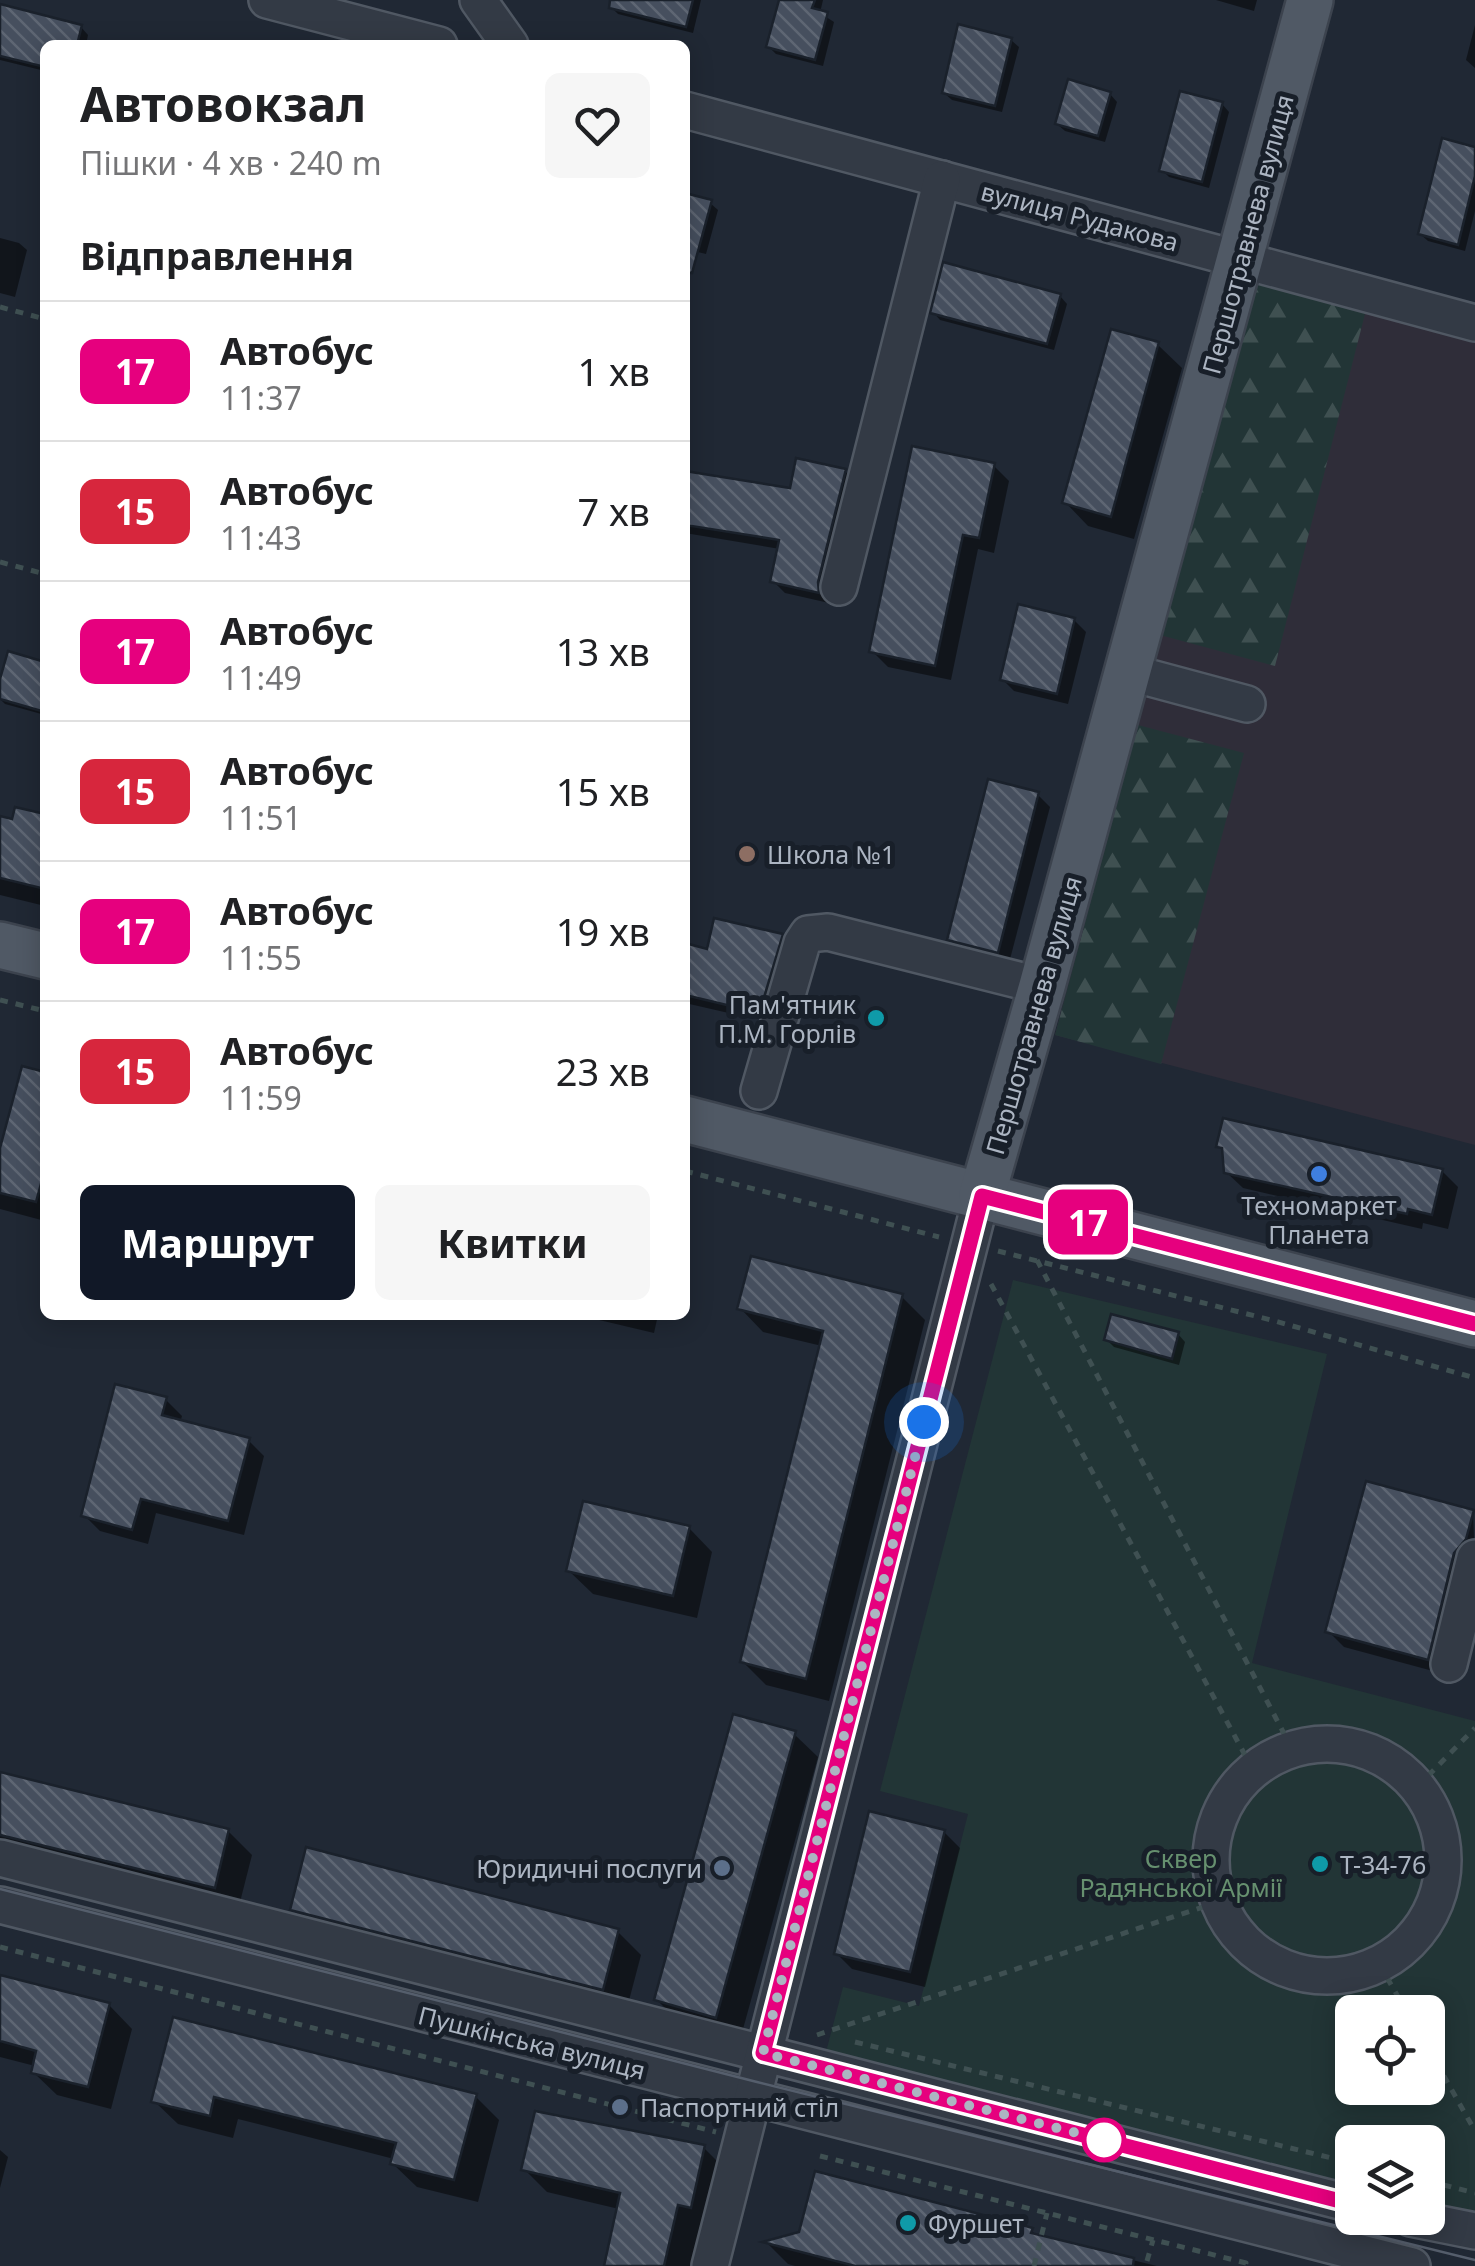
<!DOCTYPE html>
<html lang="uk">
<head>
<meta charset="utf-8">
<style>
  :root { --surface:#fff; --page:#f6f6f6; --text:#202124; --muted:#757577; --line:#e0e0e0; --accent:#111827 }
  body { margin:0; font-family:"Noto Sans",sans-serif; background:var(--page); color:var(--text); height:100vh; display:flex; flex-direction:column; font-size:38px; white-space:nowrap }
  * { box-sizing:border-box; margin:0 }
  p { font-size:32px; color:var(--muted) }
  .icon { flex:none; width:55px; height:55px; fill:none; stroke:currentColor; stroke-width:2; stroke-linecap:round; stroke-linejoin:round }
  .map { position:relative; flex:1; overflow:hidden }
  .panel { position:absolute; left:40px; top:40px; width:650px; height:1280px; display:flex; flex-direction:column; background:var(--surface); border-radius:15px; box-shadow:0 5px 25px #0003 }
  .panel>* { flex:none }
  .badge { padding:0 20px; border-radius:15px; font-size:35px; line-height:65px }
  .buttons { position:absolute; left:1335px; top:1995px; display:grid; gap:20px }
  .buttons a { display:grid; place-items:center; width:110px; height:110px; border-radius:15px; background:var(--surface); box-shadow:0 5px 25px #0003; font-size:50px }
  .you { position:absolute; width:50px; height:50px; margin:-25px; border:8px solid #fff; border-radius:50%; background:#1a73e8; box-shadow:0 0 0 15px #1a73e833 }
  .map>.badge { position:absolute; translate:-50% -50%; box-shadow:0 0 0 5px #fff }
  h2 { padding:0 40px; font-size:38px; line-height:90px }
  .round { display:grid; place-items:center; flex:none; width:105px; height:105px; border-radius:15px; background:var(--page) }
  .head { display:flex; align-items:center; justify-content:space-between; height:170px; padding:0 40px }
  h1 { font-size:48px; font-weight:700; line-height:75px }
  .primary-button { display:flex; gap:20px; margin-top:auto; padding:20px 40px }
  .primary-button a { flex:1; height:115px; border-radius:15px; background:var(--accent); color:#fff; font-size:40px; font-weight:700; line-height:115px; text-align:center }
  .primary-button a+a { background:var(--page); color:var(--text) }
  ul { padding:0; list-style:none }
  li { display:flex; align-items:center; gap:30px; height:140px; padding:0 40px; border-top:2px solid var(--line) }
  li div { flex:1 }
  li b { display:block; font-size:38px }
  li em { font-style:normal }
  li .badge { min-width:110px; font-weight:700; text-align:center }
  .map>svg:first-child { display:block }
  .medical { fill:#2f2d39 }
  .forest { fill:url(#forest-firs) }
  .park { fill:#223536; fill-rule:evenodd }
  .shadow { fill:#0007 }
  .building { fill:url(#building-back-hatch); stroke:#1a212b; stroke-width:2.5 }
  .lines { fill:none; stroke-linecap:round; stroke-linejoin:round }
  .minor-casing { stroke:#505863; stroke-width:40 }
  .major-casing { stroke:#3c434e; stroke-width:50 }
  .path { stroke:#3f5052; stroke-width:5; stroke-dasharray:8 8; stroke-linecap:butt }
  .minor { stroke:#333a45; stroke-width:35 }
  .major { stroke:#505965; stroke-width:45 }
  .tram { stroke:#555e6c; stroke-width:2.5 }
  .line-casing { stroke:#fff; stroke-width:22 }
  .line { stroke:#e6007e; stroke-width:15 }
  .walk { stroke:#acb5c2; stroke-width:10; stroke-dasharray:0 18 }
  .education-dot { fill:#8d6e63; stroke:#181f29; stroke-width:4 }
  .culture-dot { fill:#0f9aa8; stroke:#181f29; stroke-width:4 }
  .shop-dot { fill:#3f7fe0; stroke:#181f29; stroke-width:4 }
  .service-dot { fill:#5c6f8a; stroke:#181f29; stroke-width:4 }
  .stop-dot { fill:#fff; stroke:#e6007e; stroke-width:5 }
  .labels { text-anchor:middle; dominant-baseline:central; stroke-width:10; stroke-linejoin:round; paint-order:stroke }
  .street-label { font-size:25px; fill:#acb5c2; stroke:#181f29 }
  .poi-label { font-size:25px; fill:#acb5c2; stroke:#181f29; text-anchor:start }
  .park-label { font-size:25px; fill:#66906f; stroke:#181f29 }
</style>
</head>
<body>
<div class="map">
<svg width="1475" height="2266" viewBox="0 0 1475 2266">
  <defs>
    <pattern id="forest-firs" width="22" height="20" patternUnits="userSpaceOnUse" patternTransform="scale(2.5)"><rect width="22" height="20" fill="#223536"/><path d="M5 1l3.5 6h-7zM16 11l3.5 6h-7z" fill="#3f5051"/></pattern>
    <pattern id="building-back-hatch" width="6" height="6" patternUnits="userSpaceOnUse" patternTransform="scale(2.5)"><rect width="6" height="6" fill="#464f5e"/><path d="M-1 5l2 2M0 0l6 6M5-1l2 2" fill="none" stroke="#5e6673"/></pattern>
  </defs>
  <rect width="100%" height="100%" fill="#202834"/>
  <path class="medical" d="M1255,280L1475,338V1145L1055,1035Z"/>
  <g class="forest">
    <path d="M1255,280L1366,310L1275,666L1160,635Z"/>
    <path d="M1138,725L1244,753L1161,1064L1055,1035Z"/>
  </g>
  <path class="park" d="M1013,1280L1327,1354L1252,1663L1475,1721V2218L1428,2206V2142H1352V2186L826,2052L843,1987L919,2006L968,1814L880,1791ZM1352,2012H1428V2088H1352Z"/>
  <g class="shadow">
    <path d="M612,0H701L693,33L618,14L610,6Z"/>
    <path d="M782,0H823L820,13L834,22L823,66L776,54L769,47Z"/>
    <path d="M1216,0H1257L1254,11Z"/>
    <path d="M0,6L81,27L88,35L86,45H45V71L0,60Z"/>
    <path d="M1475,25V68L1466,60Z"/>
    <path d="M1011,40L1019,47L1002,112L952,100L944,93Z"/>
    <path d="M1110,94L1117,102L1105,142L1065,131L1057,124Z"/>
    <path d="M1222,104L1229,112L1209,188L1169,177L1162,170Z"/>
    <path d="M1475,149V211L1465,251L1428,241L1420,234Z"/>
    <path d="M685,196L710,203L718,210L706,254L685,249Z"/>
    <path d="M0,238L19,243L27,250L15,297L0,293Z"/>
    <path d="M1060,296L1067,304L1054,350L940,320L933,312Z"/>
    <path d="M1158,345L1182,368L1134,539L1088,526L1065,502Z"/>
    <path d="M993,465L1009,481L994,553L978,549L951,680L888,667L872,651Z"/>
    <path d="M845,471L857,483L829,603L785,593L773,581L780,549L685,533V474L792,491Z"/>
    <path d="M1074,620L1086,632L1068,704L1014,691L1002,679Z"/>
    <path d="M45,664V715L5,704L0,699V688Z"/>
    <path d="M1038,795L1050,807L1009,963L961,951L949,939Z"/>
    <path d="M685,812L690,817L685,838Z"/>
    <path d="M45,816V906L0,895V819L14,822Z"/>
    <path d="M782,937L793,948L774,1014L748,1008L746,1017L685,1003V946L709,952Z"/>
    <path d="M45,1075V1221L0,1209V1148H3Z"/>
    <path d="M1219,1146L1442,1171L1458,1187L1448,1229L1423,1223L1422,1229L1243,1188L1226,1172L1225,1152Z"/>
    <path d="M902,1297L925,1320L829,1701L766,1685L742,1661L822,1346L763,1332L740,1308Z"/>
    <path d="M578,1315H658L654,1333Z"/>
    <path d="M1178,1334L1185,1342L1179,1365L1114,1347L1106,1339Z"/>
    <path d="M166,1400L182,1416L180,1423L248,1440L264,1456L244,1535L156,1513L148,1544L100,1531L84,1515Z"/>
    <path d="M1473,1513L1475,1563L1444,1674L1344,1647L1328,1631Z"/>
    <path d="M689,1528L712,1552L697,1618L593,1594L569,1571Z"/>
    <path d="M794,1734L818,1757L740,2040L680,2023L657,2000Z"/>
    <path d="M0,1775L228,1831L252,1855L238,1910L0,1851Z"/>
    <path d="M944,1832L960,1848L925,1987L852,1969L836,1953Z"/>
    <path d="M292,1909L618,1932L641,1955L626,2012L316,1932Z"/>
    <path d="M0,1977L109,2005L132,2029L111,2109L57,2095L33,2072L35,2066L0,2057Z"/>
    <path d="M175,2020L475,2096L499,2120L478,2202L417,2187L393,2164L394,2159L238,2119L233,2138L178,2124L154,2101Z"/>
    <path d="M704,2148L727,2171L714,2230L701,2227L692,2266H606L619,2209L547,2192L524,2169Z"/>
    <path d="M0,2150L8,2157L0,2188Z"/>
    <path d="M1031,2230L1038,2237L1157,2266H795L788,2264L767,2243Z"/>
  </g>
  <g class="building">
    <path d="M610,0H693L686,27L609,8Z"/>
    <path d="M779,0H815L812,8L828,12L815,60L766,47Z"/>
    <path d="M0,4L82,25L77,45H45V67L0,56Z"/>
    <path d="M958,24L1012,38L995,106L942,93Z"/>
    <path d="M1068,79L1111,92L1098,136L1055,124Z"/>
    <path d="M1180,91L1223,102L1202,182L1159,171Z"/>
    <path d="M1442,138L1475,147V176L1458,245L1418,234Z"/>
    <path d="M685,193L712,200L692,273L685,272Z"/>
    <path d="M943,262L1061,294L1047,344L930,313Z"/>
    <path d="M1111,329L1159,342L1111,517L1062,503Z"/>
    <path d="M912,446L995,463L979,538L963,535L935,666L869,652Z"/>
    <path d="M796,458L846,469L818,582L819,593L770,582L779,540L685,525V471L790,488Z"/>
    <path d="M1018,604L1075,618L1057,694L1000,680Z"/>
    <path d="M8,651L45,662V712L0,699V679Z"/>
    <path d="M988,779L1039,792L998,953L947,940Z"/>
    <path d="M15,807L45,814V889L0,878V816L12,819Z"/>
    <path d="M714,918L783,934L762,1004L737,998L735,1007L685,995V943L707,949Z"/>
    <path d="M22,1066L45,1072V1169L36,1202L0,1193V1148Z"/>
    <path d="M1223,1118L1443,1169L1432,1215L1408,1209L1407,1214L1224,1173L1222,1148L1216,1147Z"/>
    <path d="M751,1256L903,1294L806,1679L740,1662L823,1331L737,1309Z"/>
    <path d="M1111,1314L1179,1332L1172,1359L1104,1340Z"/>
    <path d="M115,1384L167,1397L162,1415L250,1438L228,1521L141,1499L132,1530L81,1516Z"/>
    <path d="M1366,1481L1474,1510L1466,1539L1454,1553L1428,1660L1325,1632Z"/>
    <path d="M583,1501L690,1526L673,1596L566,1571Z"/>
    <path d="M733,1714L796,1731L716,2018L654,2000Z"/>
    <path d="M0,1772L229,1829L215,1888L0,1835Z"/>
    <path d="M869,1811L945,1830L910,1972L834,1954Z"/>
    <path d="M306,1847L619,1929L603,1990L290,1910Z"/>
    <path d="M0,1975L110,2003L88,2087L31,2073L36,2051L0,2041Z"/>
    <path d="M173,2017L477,2094L454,2180L390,2164L396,2143L214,2097L210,2116L151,2102Z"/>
    <path d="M535,2111L705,2145L691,2208L678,2205L664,2266H604L620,2193L521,2170Z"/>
    <path d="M815,2171L1033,2228L1031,2233L1134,2258L1133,2266H855L762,2242L799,2232Z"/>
  </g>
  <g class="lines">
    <g class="minor-casing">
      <g id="minor">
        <path d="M267,0L439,45"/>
        <path d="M478,0L510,45"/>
        <path d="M685,110L1475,323"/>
        <path d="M839,587L942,179"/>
        <path d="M1128,672L1247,704"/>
        <path d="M759,1091L802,943L808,934L828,932L1042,986"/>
        <path d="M1449,1664L1475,1558"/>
        <circle cx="1327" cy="1860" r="116"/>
        <path d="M0,1858L1352,2204"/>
        <path d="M0,1905L1412,2266"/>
        <path d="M1410,2218L1475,2231"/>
        <path d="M710,2266L982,1195"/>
      </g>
    </g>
    <g class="major-casing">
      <g id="major">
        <path d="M0,945L45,956"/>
        <path d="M685,1119L1475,1324"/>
        <path d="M982,1195L1042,986L1310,0"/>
      </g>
    </g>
    <g class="path">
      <path d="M0,307L45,319"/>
      <path d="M0,562L45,574"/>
      <path d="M0,1000L45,1011"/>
      <path d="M685,1171L939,1237"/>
      <path d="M998,1251L1275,1321L1475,1378"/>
      <path d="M1037,1260L1292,1749"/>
      <path d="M991,1284L1253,1770"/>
      <path d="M1417,1787L1475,1728"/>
      <path d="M0,1947L716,2132"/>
      <path d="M1379,1964L1407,2012"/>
      <path d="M817,2035L1218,1902"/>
      <path d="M855,2042L1352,2163"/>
      <path d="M1428,2048L1475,2131"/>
      <path d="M820,2156L1246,2263L1245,2266"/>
      <path d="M1428,2181L1475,2193"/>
      <path d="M1147,2261L1153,2240"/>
      <path d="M1034,2266L1047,2213"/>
    </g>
    <use href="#minor" class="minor"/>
    <use href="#major" class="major"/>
    <path class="tram" d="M0,1889L757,2082L1475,2260"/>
  </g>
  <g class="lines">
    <g class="line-casing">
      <path id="line" d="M1352,2204L763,2053L982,1196L1475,1324"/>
    </g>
    <use href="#line" class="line"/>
    <path class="walk" d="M924,1422L763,2053L1104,2140"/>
  </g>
  <circle class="education-dot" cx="747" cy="854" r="10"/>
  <g class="culture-dot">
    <circle cx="876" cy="1018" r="10"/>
    <circle cx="1320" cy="1864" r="10"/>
    <circle cx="908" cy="2223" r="10"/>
  </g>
  <circle class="shop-dot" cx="1319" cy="1174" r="10"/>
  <g class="service-dot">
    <circle cx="722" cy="1868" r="10"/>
    <circle cx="620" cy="2107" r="10"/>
  </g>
  <circle class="stop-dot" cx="1104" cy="2140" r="20"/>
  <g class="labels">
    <g class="street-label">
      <text transform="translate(1080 216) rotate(15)">вулиця Рудакова</text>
      <text transform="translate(1247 234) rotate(-75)">Першотравнева вулиця</text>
      <text transform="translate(1033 1015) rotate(-74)">Першотравнева вулиця</text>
      <text transform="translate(532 2042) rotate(14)">Пушкінська вулиця</text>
    </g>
    <g class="poi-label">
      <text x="767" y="854">Школа №1</text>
      <text x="856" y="1004" text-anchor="end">Пам'ятник<tspan x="856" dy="29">П.М. Горлів</tspan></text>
      <text x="1319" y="1205" text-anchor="middle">Техномаркет<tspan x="1319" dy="29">Планета</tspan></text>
      <text x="1340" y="1864">Т-34-76</text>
      <text x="702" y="1868" text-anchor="end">Юридичні послуги</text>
      <text x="640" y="2107">Паспортний стіл</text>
      <text x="928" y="2223">Фуршет</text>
    </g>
    <g class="park-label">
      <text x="1181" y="1858">Сквер<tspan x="1181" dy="29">Радянської Армії</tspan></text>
    </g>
  </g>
</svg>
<div class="buttons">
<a><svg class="icon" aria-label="locate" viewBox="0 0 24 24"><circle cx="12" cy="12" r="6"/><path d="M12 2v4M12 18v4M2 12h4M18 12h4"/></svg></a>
<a><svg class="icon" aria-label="layers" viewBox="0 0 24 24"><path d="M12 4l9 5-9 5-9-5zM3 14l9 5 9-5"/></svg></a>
</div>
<div class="you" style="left:924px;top:1422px"></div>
<b class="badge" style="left:1088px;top:1222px;background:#e6007e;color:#fff">17</b>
<section class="panel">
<div class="head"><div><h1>Автовокзал</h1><p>Пішки · 4 хв · 240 m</p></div><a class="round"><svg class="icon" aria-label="heart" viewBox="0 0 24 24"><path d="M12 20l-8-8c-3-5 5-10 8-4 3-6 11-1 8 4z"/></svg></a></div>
<h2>Відправлення</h2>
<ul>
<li><span class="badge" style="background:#e6007e;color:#fff">17</span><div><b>Автобус</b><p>11:37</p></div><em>1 хв</em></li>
<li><span class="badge" style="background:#d7263d;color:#fff">15</span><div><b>Автобус</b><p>11:43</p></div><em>7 хв</em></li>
<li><span class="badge" style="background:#e6007e;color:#fff">17</span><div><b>Автобус</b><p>11:49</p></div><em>13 хв</em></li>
<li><span class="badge" style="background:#d7263d;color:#fff">15</span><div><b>Автобус</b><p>11:51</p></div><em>15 хв</em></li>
<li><span class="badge" style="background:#e6007e;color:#fff">17</span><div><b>Автобус</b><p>11:55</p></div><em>19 хв</em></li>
<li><span class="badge" style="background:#d7263d;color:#fff">15</span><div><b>Автобус</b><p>11:59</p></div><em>23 хв</em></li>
</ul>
<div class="primary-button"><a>Маршрут</a><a>Квитки</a></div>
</section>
</div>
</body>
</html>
